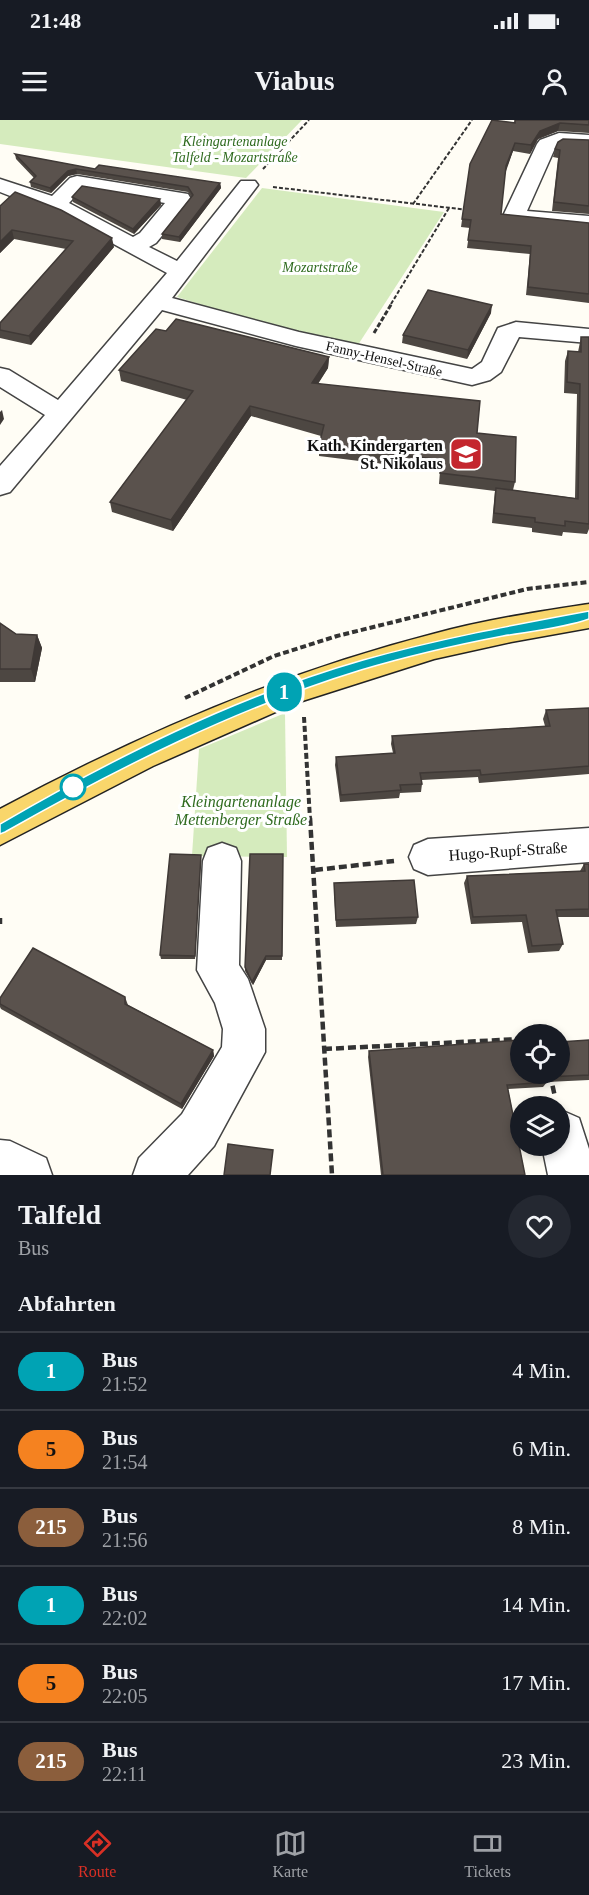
<!DOCTYPE html>
<html lang="de">
<head>
<meta charset="utf-8">
<style>
  :root { --surface:#171b24; --page:#242831; --text:#f1f3f6; --muted:#9ea1a6; --line:#363941; --accent:#d93025 }
  body { margin:0; font-family:"Times New Roman",serif; background:var(--page); color:var(--text); height:100vh; display:flex; flex-direction:column; font-size:22px; white-space:nowrap }
  * { box-sizing:border-box; margin:0 }
  p { font-size:20px; color:var(--muted) }
  .icon { flex:none; width:33px; height:33px; fill:none; stroke:currentColor; stroke-width:2; stroke-linecap:round; stroke-linejoin:round }
  .map { position:relative; height:1055px; overflow:hidden }
  .panel { display:flex; flex-direction:column; background:var(--surface); flex:1 }
  .panel>* { flex:none }
  .badge { padding:0 12px; border-radius:20px; font-size:21px; line-height:39px }
  .controls { position:absolute; left:510px; top:904px; display:grid; gap:12px }
  .controls a { display:grid; place-items:center; width:60px; height:60px; border-radius:50%; background:var(--surface); box-shadow:0 3px 9px #0003; font-size:30px }
  .map>.badge { position:absolute; translate:-50% -50%; box-shadow:0 0 0 3px #fff }
  h2 { padding:0 18px; font-size:22px; line-height:54px }
  .round { display:grid; place-items:center; flex:none; width:63px; height:63px; border-radius:32px; background:var(--page) }
  .overview { display:flex; align-items:center; justify-content:space-between; height:102px; padding:0 18px }
  h1 { font-size:28px; font-weight:800; line-height:45px }
  ul { padding:0; list-style:none }
  li { display:flex; align-items:center; gap:18px; height:78px; padding:0 18px; border-top:2px solid var(--line) }
  li div { flex:1 }
  li b { display:block; font-size:22px }
  li em { font-style:normal }
  li .badge { min-width:66px; font-weight:700; text-align:center }
  .status { display:flex; justify-content:space-between; align-items:center; height:42px; padding:0 30px; background:var(--surface); direction:ltr }
  .status svg { height:16px; fill:currentColor }
  header { display:flex; justify-content:space-between; align-items:center; height:78px; padding:0 18px; background:var(--surface); font-size:27px; font-weight:800 }
  .menu { display:flex; justify-content:space-around; align-items:center; height:84px; border-top:2px solid var(--line); background:var(--surface); font-size:16px; color:var(--muted) }
  .menu a { display:grid; justify-items:center; gap:3px }
  .menu .selected { color:var(--accent) }
  .map>svg:first-child { display:block }
  .green { fill:#d5ebbd }
  .lines { fill:none; stroke-linecap:round; stroke-linejoin:round }
  .minor-casing { stroke:#444; stroke-width:3 }
  .major-casing { stroke:#222; stroke-width:3 }
  .path-far3 { stroke:#333; stroke-width:2; stroke-dasharray:4 2; stroke-linecap:butt }
  .path-far2 { stroke:#333; stroke-width:3; stroke-dasharray:5 2; stroke-linecap:butt }
  .path-far1 { stroke:#333; stroke-width:4; stroke-dasharray:6 3; stroke-linecap:butt }
  .path { stroke:#333; stroke-width:4.5; stroke-dasharray:8 4; stroke-linecap:butt }
  .minor { fill:#fff; fill-rule:evenodd }
  .major { fill:#f9d66b; fill-rule:evenodd }
  .wall { fill:#4d4742 }
  .shaded-wall { fill:#3f3936 }
  .building { fill:#5a524d; stroke:#3f3936; stroke-width:1.5 }
  .line { fill:#00a3b4; stroke:#fff; stroke-width:1.5 }
  .stop-dot { fill:#fff; stroke:#00a3b4; stroke-width:3 }
  .labels { text-anchor:middle; dominant-baseline:central; stroke-width:6; stroke-linejoin:round; paint-order:stroke }
  .far-park-label { font-size:14px; font-style:italic; fill:#2f6b1f; stroke:#fff }
  .far-street-label { font-size:14px; fill:#111; stroke:#fff }
  .poi-label { font-size:16px; font-weight:bold; fill:#111; stroke:#fff; text-anchor:end }
  .park-label { font-size:16px; font-style:italic; fill:#2f6b1f; stroke:#fff }
  .street-label { font-size:16px; fill:#111; stroke:#fff }
</style>
</head>
<body>
<div class="status"><b>21:48</b><svg viewBox="0 0 49 12"><path d="M0 12V9h3v3zM5 12V6h3v6zM10 12V3h3v9zM15 12V0h3v12zM26 1h20v11H26zM47 4h2v5h-2z"/></svg></div>
<header><svg class="icon" aria-label="menu" viewBox="0 0 24 24"><path d="M4 6h16M4 12h16M4 18h16"/></svg>Viabus<svg class="icon" aria-label="person" viewBox="0 0 24 24"><circle cx="12" cy="8" r="4"/><path d="M4 21q1-7 8-7t8 7"/></svg></header>
<div class="map">
<svg width="589" height="1055" viewBox="0 0 589 1055">
  <rect width="100%" height="100%" fill="#fffdf5"/>
  <g class="green">
    <path d="M0,0H302L246,58L0,24Z"/>
    <path d="M262,68L444,92L356,228L294,214L177,177Z"/>
    <path d="M285,593L287,737L192,736L199,629Z"/>
  </g>
  <g class="lines">
    <g class="minor-casing">
      <g id="minor">
        <path d="M559,13L589,15V27L561,25L555,28L527,91L589,96V110L506,101L503,96L537,24L540,20Z"/>
        <path d="M77,56L188,74L191,79L188,84L156,123L149,127L177,141L241,61H255L258,65L255,69L172,178L299,212L472,249L482,242L498,208L516,202L589,209V223L519,217L501,252L490,260L472,265L296,226L162,190L10,372L0,375V346L45,295L0,267V248L9,250L58,280L167,153L64,97L0,72V59L52,76L70,58ZM82,69L165,83L140,113L133,117L69,83Z"/>
        <path d="M589,708V742L428,755L414,749L409,737L414,725L428,719Z"/>
        <path d="M222,723L236,728L241,741L239,845L248,859L265,909V932L214,1026L188,1055H133L139,1038L182,994L222,927L223,909L215,883L197,850L203,741L208,728Z"/>
        <path d="M563,991L579,998L589,1029V1055H548L542,1026H560V993Z"/>
        <path d="M0,1020L10,1021L46,1038L52,1055H0Z"/>
      </g>
    </g>
    <g class="major-casing">
      <path id="major" d="M589,484V508L511,522L434,539L296,583L153,646L0,725V689C138,615 281,553 433,514C484,500 537,492 589,484Z"/>
    </g>
    <g class="path-far3">
      <path d="M263,49L309,0"/>
      <path d="M273,67L468,90"/>
      <path d="M413,84L472,0"/>
      <path d="M391,184L449,88"/>
    </g>
    <path class="path-far2" d="M374,213L392,183"/>
    <g class="path-far1">
      <path d="M185,578L274,536L337,516L527,469L589,462"/>
      <path d="M304,597L310,699"/>
    </g>
    <g class="path">
      <path d="M310,698L332,1055"/>
      <path d="M315,750L394,741"/>
      <path d="M0,798V804"/>
      <path d="M324,929L520,919"/>
      <path d="M550,954L555,977"/>
    </g>
    <use href="#minor" class="minor"/>
    <use href="#major" class="major"/>
  </g>
  <g class="wall">
    <path d="M515,0H589V13L558,11L538,19L530,34L513,31L505,52L501,94L589,103V183L526,175L530,134L467,128L470,108L461,107L470,44L514,3Z"/>
    <path d="M589,20V94L552,91L558,38L553,37L555,29Z"/>
    <path d="M15,34L95,49L220,63L221,68L180,122L162,119V114L191,77L188,72L77,54L68,56L51,73L31,67L30,62L34,58L16,39Z"/>
    <path d="M72,77L160,79L161,85L134,114L73,82Z"/>
    <path d="M0,86L114,127L31,225L0,218V203L66,129L14,119L0,133Z"/>
    <path d="M491,193L467,239L402,223L403,215Z"/>
    <path d="M166,211L329,237L328,248L318,264L477,313L515,362L513,370L575,378L577,274L564,273L565,241L568,231L578,232L581,217H589V409L587,414L563,412L562,416L532,412V408L492,403L495,371L439,364L440,351L319,336V325L321,316L251,296L173,411L112,392L110,382L187,280L121,261L119,250Z"/>
    <path d="M0,503L16,514L37,515L42,528L35,562H0Z"/>
    <path d="M589,588V654L479,663L478,657L422,660V664L421,672L400,673L399,678L340,682L335,645L336,637L393,633L391,624L392,616L545,606L543,599L546,590Z"/>
    <path d="M283,734L282,840H266L253,865L245,851V847Z"/>
    <path d="M201,735V739L195,839H161L160,835Z"/>
    <path d="M584,744H589V797H557L563,824L559,831L528,833L522,802L471,804L464,763L467,756L580,751Z"/>
    <path d="M334,763L418,797L416,804L336,807L334,771Z"/>
    <path d="M125,877L128,885L213,930L214,936L182,989L1,889L0,887V878Z"/>
    <path d="M589,920V960L547,962L543,967L508,969L525,1055H381L368,937L369,931L520,954Z"/>
  </g>
  <g class="shaded-wall">
    <path d="M560,3L558,11L538,19L530,34L531,25L540,11Z"/>
    <path d="M515,23L513,31L505,54L506,46Z"/>
    <path d="M76,49L77,54L68,56L51,73L50,68L68,51Z"/>
    <path d="M220,63L221,68L180,122L179,117Z"/>
    <path d="M160,79L161,85L134,114L133,109Z"/>
    <path d="M12,110L14,119L0,133V122Z"/>
    <path d="M112,118L114,127L31,225L29,216Z"/>
    <path d="M492,185L491,193L467,239L468,230Z"/>
    <path d="M329,237L328,248L311,274L312,263Z"/>
    <path d="M250,286L251,296L173,411L171,400Z"/>
    <path d="M2,290L4,299L0,305V292Z"/>
    <path d="M37,515L42,528L35,562L31,549Z"/>
    <path d="M266,836V840L253,865L252,862Z"/>
    <path d="M213,930L214,936L182,989L181,984Z"/>
  </g>
  <g class="building">
    <path d="M492,0L515,3V0H589V5L560,3L540,11L531,25L515,23L506,46L501,94L589,103V174L528,167L531,126L468,120L471,100L462,99L470,44Z"/>
    <path d="M563,19L589,20V86L554,82L560,30L555,29L558,22Z"/>
    <path d="M15,34L95,49L99,45L220,63L179,117L162,114L193,75L188,67L76,49L68,51L50,68L30,62L36,56Z"/>
    <path d="M82,66L160,79L133,109L72,77Z"/>
    <path d="M15,72L61,90L112,118L29,216L0,210V203L73,121L12,110L0,122V86Z"/>
    <path d="M428,170L492,185L468,230L403,215Z"/>
    <path d="M176,199L329,237L312,263L480,281L477,313L516,317L515,362L440,353L442,340L319,325L324,305L250,286L171,400L110,382L193,271L119,250L156,209L166,211Z"/>
    <path d="M581,217H589V404L565,401V406L535,402V398L494,393L496,368L578,379L580,264L567,262L568,231L581,232Z"/>
    <path d="M0,503L16,514L37,515L31,549H0Z"/>
    <path d="M589,588V646L481,655L480,650L420,653L422,664L400,665L401,670L341,675L336,637L395,633L392,616L550,606L546,590Z"/>
    <path d="M170,734L201,735L195,836L160,835Z"/>
    <path d="M250,734H283L282,836H266L252,862L245,847Z"/>
    <path d="M584,744H589V789L556,790L563,824L532,826L526,795L473,797L467,756L585,751Z"/>
    <path d="M414,760L418,797L336,800L334,763Z"/>
    <path d="M33,828L125,877V884L213,930L181,984L0,884V878Z"/>
    <path d="M520,920V954H560V922L589,920V955L546,957L547,962L507,965L525,1055H383L369,931Z"/>
    <path d="M228,1024L273,1030L270,1055H224Z"/>
  </g>
  <path class="line" d="M589,491V499C564,508 533,511 503,516C456,525 408,536 361,550C237,588 118,648 5,712L0,714V704C112,639 234,577 363,540C438,519 513,505 589,491Z"/>
  <defs>
    <g id="school-square" transform="scale(1.725)"><rect x="-9" y="-9" width="18" height="18" rx="4" fill="#c4262e" stroke="#fff"/><path d="M0-5L7-2L0 1L-7-2ZM-4 1L0 2.5L4 1V4Q0 6-4 4Z" fill="#fff"/></g>
  </defs>
  <g fill-rule="evenodd">
    <use href="#school-square" x="466" y="334"/>
  </g>
  <circle class="stop-dot" cx="73" cy="667" r="12"/>
  <g class="labels">
    <g class="far-park-label">
      <text x="235" y="21">Kleingartenanlage<tspan x="235" dy="16">Talfeld - Mozartstraße</tspan></text>
      <text x="320" y="147">Mozartstraße</text>
    </g>
    <g class="far-street-label">
      <text transform="translate(384 239) rotate(13)">Fanny-Hensel-Straße</text>
    </g>
    <g class="poi-label">
      <text x="443" y="325">Kath. Kindergarten<tspan x="443" dy="18">St. Nikolaus</tspan></text>
    </g>
    <g class="park-label">
      <text x="241" y="681">Kleingartenanlage<tspan x="241" dy="18">Mettenberger Straße</tspan></text>
    </g>
    <g class="street-label">
      <text transform="translate(508 731) rotate(-4)">Hugo-Rupf-Straße</text>
    </g>
  </g>
</svg>
<div class="controls">
<a><svg class="icon" aria-label="locate" viewBox="0 0 24 24"><circle cx="12" cy="12" r="6"/><path d="M12 2v4M12 18v4M2 12h4M18 12h4"/></svg></a>
<a><svg class="icon" aria-label="layers" viewBox="0 0 24 24"><path d="M12 4l9 5-9 5-9-5zM3 14l9 5 9-5"/></svg></a>
</div>
<b class="badge" style="left:284px;top:572px;background:#00a3b4;color:#fff">1</b>
</div>
<section class="panel">
<div class="overview"><div><h1>Talfeld</h1><p>Bus</p></div><a class="round"><svg class="icon" aria-label="heart" viewBox="0 0 24 24"><path d="M12 20l-8-8c-3-5 5-10 8-4 3-6 11-1 8 4z"/></svg></a></div>
<h2>Abfahrten</h2>
<ul>
<li><span class="badge" style="background:#00a3b4;color:#fff">1</span><div><b>Bus</b><p>21:52</p></div><em>4 Min.</em></li>
<li><span class="badge" style="background:#f58220;color:#111">5</span><div><b>Bus</b><p>21:54</p></div><em>6 Min.</em></li>
<li><span class="badge" style="background:#8b5e3c;color:#fff">215</span><div><b>Bus</b><p>21:56</p></div><em>8 Min.</em></li>
<li><span class="badge" style="background:#00a3b4;color:#fff">1</span><div><b>Bus</b><p>22:02</p></div><em>14 Min.</em></li>
<li><span class="badge" style="background:#f58220;color:#111">5</span><div><b>Bus</b><p>22:05</p></div><em>17 Min.</em></li>
<li><span class="badge" style="background:#8b5e3c;color:#fff">215</span><div><b>Bus</b><p>22:11</p></div><em>23 Min.</em></li>
</ul>
</section>
<nav class="menu">
<a class="selected"><svg class="icon" aria-label="directions" viewBox="0 0 24 24"><path d="M12 3l9 9-9 9-9-9zM9 14v-3h6M13 9l2 2-2 2"/></svg>Route</a>
<a><svg class="icon" aria-label="map" viewBox="0 0 24 24"><path d="M3 6l6-2 6 2 6-2v14l-6 2-6-2-6 2zM9 4v14M15 6v14"/></svg>Karte</a>
<a><svg class="icon" aria-label="tickets" viewBox="0 0 24 24"><path d="M3 7h18v10H3zM15 7v10"/></svg>Tickets</a>
</nav>
</body>
</html>
